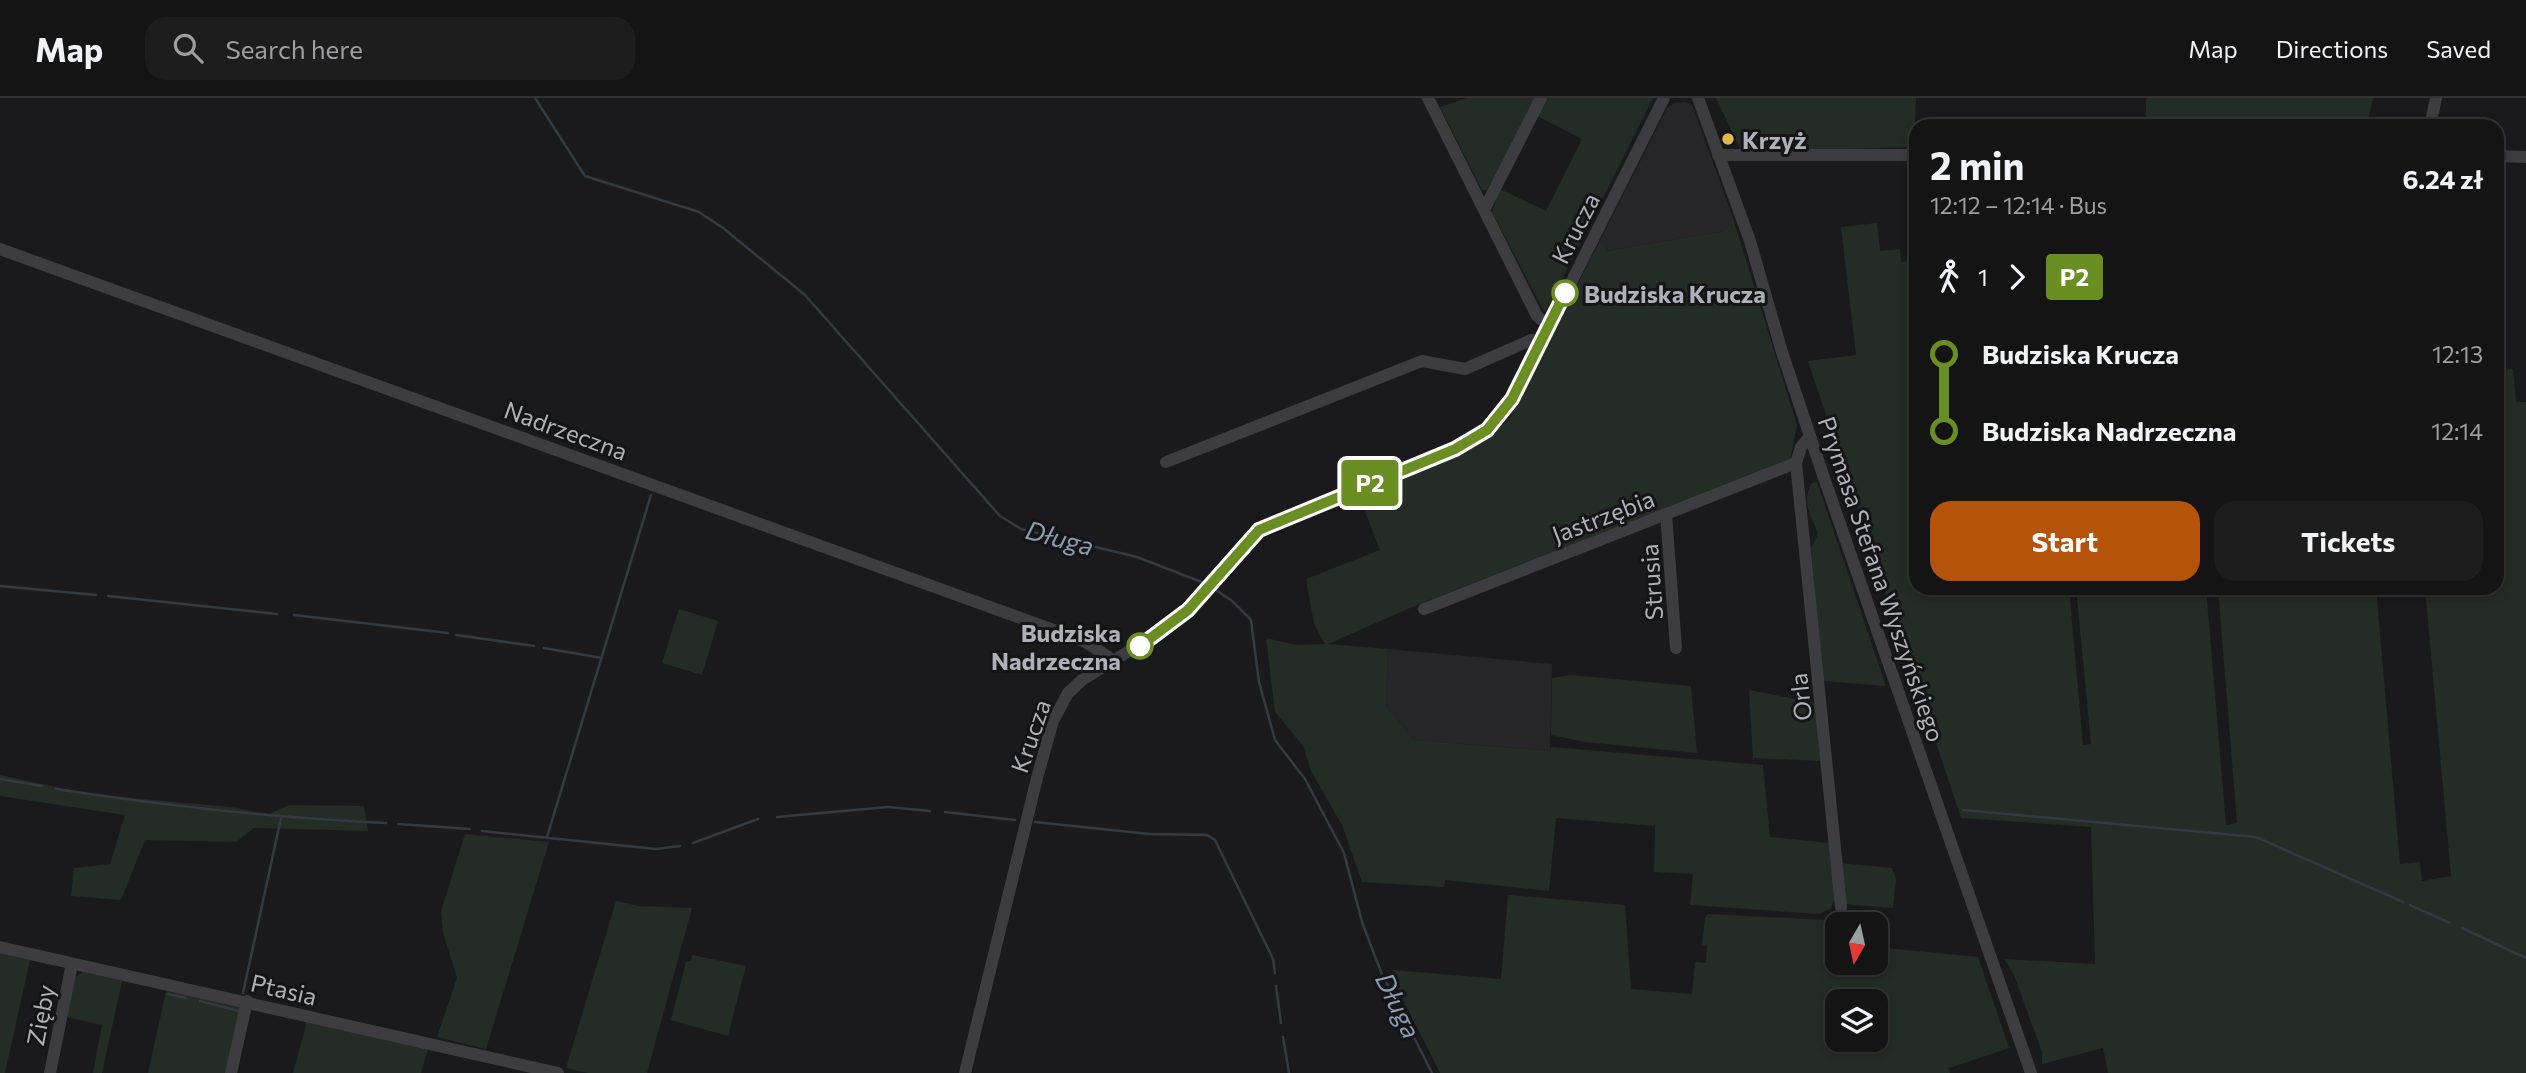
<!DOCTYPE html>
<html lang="en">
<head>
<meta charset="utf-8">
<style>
  :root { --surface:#141415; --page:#1d1d1e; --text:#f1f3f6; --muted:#9d9ea0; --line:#333334; --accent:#b45309 }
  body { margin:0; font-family:Commissioner,sans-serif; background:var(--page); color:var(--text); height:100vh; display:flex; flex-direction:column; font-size:26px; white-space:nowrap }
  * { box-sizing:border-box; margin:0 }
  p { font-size:23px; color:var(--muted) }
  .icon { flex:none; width:38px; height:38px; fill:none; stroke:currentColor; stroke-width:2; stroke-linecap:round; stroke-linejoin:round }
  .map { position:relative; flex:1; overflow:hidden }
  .panel { position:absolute; left:1909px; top:21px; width:595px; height:476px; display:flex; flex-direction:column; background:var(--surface); border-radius:21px; box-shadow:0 4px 10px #0003,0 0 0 2px var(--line) }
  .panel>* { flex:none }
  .badge { padding:0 14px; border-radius:5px; font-size:24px; line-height:46px }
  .needle { width:46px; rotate:189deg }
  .fabs { position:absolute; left:1825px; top:814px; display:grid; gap:14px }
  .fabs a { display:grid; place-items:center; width:63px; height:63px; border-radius:14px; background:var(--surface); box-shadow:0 4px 10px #0003,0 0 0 2px var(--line); font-size:35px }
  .map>.badge { position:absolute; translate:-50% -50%; box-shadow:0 0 0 4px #fff }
  .legs { display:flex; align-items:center; gap:10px; height:77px; padding:0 21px; font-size:23px }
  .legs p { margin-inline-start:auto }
  .headline { display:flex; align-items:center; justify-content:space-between; height:119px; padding:0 21px }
  h1 { font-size:38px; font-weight:700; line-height:52px }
  .button { display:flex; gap:14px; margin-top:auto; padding:14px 21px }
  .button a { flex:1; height:80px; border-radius:21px; background:var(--accent); color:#fff; font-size:28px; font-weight:700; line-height:80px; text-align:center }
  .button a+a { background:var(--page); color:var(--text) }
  ul { padding:0 21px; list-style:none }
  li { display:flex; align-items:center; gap:24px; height:77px; font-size:26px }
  li i { display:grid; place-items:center; width:10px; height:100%; margin:0 9px; background:currentColor }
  li i::after { content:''; width:18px; height:18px; margin:-9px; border:5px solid; border-radius:50%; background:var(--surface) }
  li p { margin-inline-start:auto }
  li:first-child i { background:linear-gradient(#0000 50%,currentColor 0) }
  li:last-child i { background:linear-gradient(currentColor 50%,#0000 0) }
  header { display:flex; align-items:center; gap:42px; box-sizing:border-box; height:98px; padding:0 35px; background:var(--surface); border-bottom:2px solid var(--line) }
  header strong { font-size:33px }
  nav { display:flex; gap:38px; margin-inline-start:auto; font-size:24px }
  .search { width:490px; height:63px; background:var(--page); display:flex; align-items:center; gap:18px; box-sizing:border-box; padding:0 24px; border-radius:21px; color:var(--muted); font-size:26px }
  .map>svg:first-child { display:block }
  .built { fill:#262629 }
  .green { fill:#242c26; fill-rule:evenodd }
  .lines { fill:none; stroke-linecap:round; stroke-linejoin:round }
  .stream { stroke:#333a41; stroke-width:2.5 }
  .minor { stroke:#3c3c41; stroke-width:12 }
  .line-1-casing { stroke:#fff; stroke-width:16 }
  .line-1 { stroke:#6b8e23; stroke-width:10 }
  .poi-dot { fill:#e0b84f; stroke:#151517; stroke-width:2.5 }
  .stop-1-dot { fill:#fff; stroke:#6b8e23; stroke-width:3.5 }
  .labels { text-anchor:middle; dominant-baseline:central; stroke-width:6; stroke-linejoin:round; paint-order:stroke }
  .poi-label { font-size:24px; font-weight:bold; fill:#aeb1ba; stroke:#151517; text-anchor:start }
  .street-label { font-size:24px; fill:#aeb1ba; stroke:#151517 }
  .stop-label { font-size:24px; font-weight:bold; fill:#aeb1ba; stroke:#151517; text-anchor:start }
  .water-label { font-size:26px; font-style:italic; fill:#899cb1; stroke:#151517 }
</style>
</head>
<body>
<header>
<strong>Map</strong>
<div class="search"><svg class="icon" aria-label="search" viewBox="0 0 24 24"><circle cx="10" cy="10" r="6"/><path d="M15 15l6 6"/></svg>Search here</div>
<nav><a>Map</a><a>Directions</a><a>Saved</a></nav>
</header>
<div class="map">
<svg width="2526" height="975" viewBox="0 0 2526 975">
  <rect width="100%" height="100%" fill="#1a1a1c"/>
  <g class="built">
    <path d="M1686,4L1692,7L1733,120L1725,133L1606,153L1601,141L1667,10L1674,5Z"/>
    <path d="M1388,551L1552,566L1550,653L1414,642L1386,608Z"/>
  </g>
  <g class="green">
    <path d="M1467,0H1536L1487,92H1482L1440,9Z"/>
    <path d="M1546,0H1653L1545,215L1492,114L1500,91L1546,113L1582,41L1537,18Z"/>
    <path d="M1716,0H1916L1914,49L1742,54Z"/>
    <path d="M2146,0H2373L2367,28H2146Z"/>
    <path d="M1733,120L1797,327L1790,362L1419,506L1328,546L1388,551L1386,608L1414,642L1550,653L1551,649L1763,667L1770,739L1830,745L1835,799L1831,810L1819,816L1690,807L1693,776L1654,774L1655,728L1556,720L1549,793L1445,782L1444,789L1362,784L1342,727L1311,673L1303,648L1275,614L1266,540L1297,547L1325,546L1314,526L1306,481L1380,452L1358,396L1489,340L1510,319L1601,141L1607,153L1725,133Z"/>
    <path d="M1877,125L1880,153L1900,151L1901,164L1916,162V490H2069L2083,647L2091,646L2076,490H2206L2226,727L2237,725L2218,490H2376L2400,766L2420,764L2422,783L2451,778L2425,490H2497V272L2513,271L2516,304H2526V975H2108L2103,950L2042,966V954L2014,877L2004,861L2095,866L2091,729L1961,720L1808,263L1856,257L1841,129Z"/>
    <path d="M1817,384L1886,588L1823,583L1811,451L1818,436C1812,418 1800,405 1812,385Z"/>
    <path d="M679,511L718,523L702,577L662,565Z"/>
    <path d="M1571,577L1691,588L1697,655L1585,644L1551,637L1552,580Z"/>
    <path d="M1749,592L1816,605L1820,663L1753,660Z"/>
    <path d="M0,677L89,696L231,709L269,716L289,707L364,708L368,733L254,730L236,744L145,742L121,802L71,798L74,770L110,766L125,717L0,698Z"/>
    <path d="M465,736L549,744L486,951L437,939L457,880L443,835L441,813Z"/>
    <path d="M1839,765L1892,770L1896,781L1893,810L1843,806Z"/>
    <path d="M1508,797L1625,807L1631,891L1692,896L1695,864L1706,865L1707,848L1702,847L1705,820L1708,816L1844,823V826H1838V864H1876V849L1978,859L2009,950L1949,970L1950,975H1440L1392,880L1393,872L1501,881ZM1838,903H1876V942H1838Z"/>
    <path d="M616,803L639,808L692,810L647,975H589L566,970Z"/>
    <path d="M0,855L30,862L5,975H0Z"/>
    <path d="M692,857L746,868L728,938L671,922L686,864L691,863Z"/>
    <path d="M83,874L122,883L102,975H93L102,927L66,919L74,880Z"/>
    <path d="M166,893L242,908L227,975H148Z"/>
    <path d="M307,923L428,951L421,975H293Z"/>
  </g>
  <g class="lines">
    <g class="stream">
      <path d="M535,0L585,78L699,114L723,130L805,197L1000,418L1021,431L1137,459L1204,485"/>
      <path d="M0,488L96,497"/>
      <path d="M1213,490L1232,503L1251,522L1259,584L1275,642L1305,681L1344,755L1362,824L1381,874L1432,975"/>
      <path d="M108,498L277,516"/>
      <path d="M294,517L448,535"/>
      <path d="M456,537L534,548"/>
      <path d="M544,550L602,560"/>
      <path d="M0,681L42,688"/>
      <path d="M56,691C166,708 275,720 386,725"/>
      <path d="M1963,712L2256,739L2403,804"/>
      <path d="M945,714L1015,722"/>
      <path d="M777,719L888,709L930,713"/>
      <path d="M1035,724L1149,736L1207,737L1215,742L1273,861L1275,875"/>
      <path d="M398,726L470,731"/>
      <path d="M482,733L656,751L680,748"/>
      <path d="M547,739L651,397"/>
      <path d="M693,745L758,721"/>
      <path d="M2410,807L2450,825"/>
      <path d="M2462,830L2526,860"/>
      <path d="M1276,888L1281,925"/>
      <path d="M243,895L281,720"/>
      <path d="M168,896L186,900"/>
      <path d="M200,903L239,913"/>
      <path d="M1283,939L1289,975"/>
    </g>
    <g class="minor">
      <path d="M1428,0L1537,218L1549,228"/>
      <path d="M1698,0L1750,143L1782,254L1823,377L2031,975"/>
      <path d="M2430,28L2436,0"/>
      <path d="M1718,57H1916"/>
      <path d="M2497,58L2526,59"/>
      <path d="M1485,110L1541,0"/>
      <path d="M0,151L1084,543L1113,562"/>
      <path d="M1810,338L1801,349L1796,365L1841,809"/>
      <path d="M1166,364L1422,263L1465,271L1531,242L1541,243"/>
      <path d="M1666,416L1676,550"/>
      <path d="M1424,511L1796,365"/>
      <path d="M0,849L558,975"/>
      <path d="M50,975L72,866"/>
      <path d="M231,975L247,903"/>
      <path d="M965,975L1037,680L1053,623L1068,595L1082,582L1173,526L1260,432L1475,340L1494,325L1518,290L1664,0"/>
    </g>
  </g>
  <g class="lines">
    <g class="line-1-casing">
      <path id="line-1" d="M1140,548L1188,512L1259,432L1455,351L1487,332L1512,301L1565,195"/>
    </g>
    <use href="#line-1" class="line-1"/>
  </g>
  <circle class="poi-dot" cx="1728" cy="41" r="7"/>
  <g class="stop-1-dot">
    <circle cx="1565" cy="195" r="12"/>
    <circle cx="1140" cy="548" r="12"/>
  </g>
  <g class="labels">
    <g class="poi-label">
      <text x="1742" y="41">Krzyż</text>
    </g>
    <g class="street-label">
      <text transform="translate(1575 130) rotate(-63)">Krucza</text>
      <text transform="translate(566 332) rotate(20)">Nadrzeczna</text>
      <text transform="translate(1603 418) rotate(-21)">Jastrzębia</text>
      <text transform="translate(1882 481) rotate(71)">Prymasa Stefana Wyszyńskiego</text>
      <text transform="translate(1651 484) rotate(-94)">Strusia</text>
      <text transform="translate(1800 599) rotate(-96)">Orla</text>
      <text transform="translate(1030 638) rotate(-71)">Krucza</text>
      <text transform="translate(284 891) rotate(13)">Ptasia</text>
      <text transform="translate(40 917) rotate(-79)">Zięby</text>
    </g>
    <g class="stop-label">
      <text x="1584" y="195">Budziska Krucza</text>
      <text x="1121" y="534" text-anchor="end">Budziska<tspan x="1121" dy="28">Nadrzeczna</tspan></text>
    </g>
    <g class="water-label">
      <text transform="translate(1060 439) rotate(15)">Długa</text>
      <text transform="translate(1399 907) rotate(64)">Długa</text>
    </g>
  </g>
</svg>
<div class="fabs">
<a><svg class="needle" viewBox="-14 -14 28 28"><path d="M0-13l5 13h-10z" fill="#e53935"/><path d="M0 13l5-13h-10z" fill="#9d9ea0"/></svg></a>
<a><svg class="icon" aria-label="layers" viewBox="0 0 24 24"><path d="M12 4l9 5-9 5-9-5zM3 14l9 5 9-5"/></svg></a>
</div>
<b class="badge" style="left:1370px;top:385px;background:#6b8e23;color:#fff">P2</b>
<section class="panel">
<div class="headline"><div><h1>2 min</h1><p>12:12 – 12:14 · Bus</p></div><b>6.24 zł</b></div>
<div class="legs"><svg class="icon" aria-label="walk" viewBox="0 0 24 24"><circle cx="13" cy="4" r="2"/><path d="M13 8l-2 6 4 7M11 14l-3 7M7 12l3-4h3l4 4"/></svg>1<svg class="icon" aria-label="forward" viewBox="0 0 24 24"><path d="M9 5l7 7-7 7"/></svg><b class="badge" style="background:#6b8e23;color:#fff">P2</b></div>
<ul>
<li><i style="color:#6b8e23"></i><b>Budziska Krucza</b><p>12:13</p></li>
<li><i style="color:#6b8e23"></i><b>Budziska Nadrzeczna</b><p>12:14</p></li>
</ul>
<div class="button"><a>Start</a><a>Tickets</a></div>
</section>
</div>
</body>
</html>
